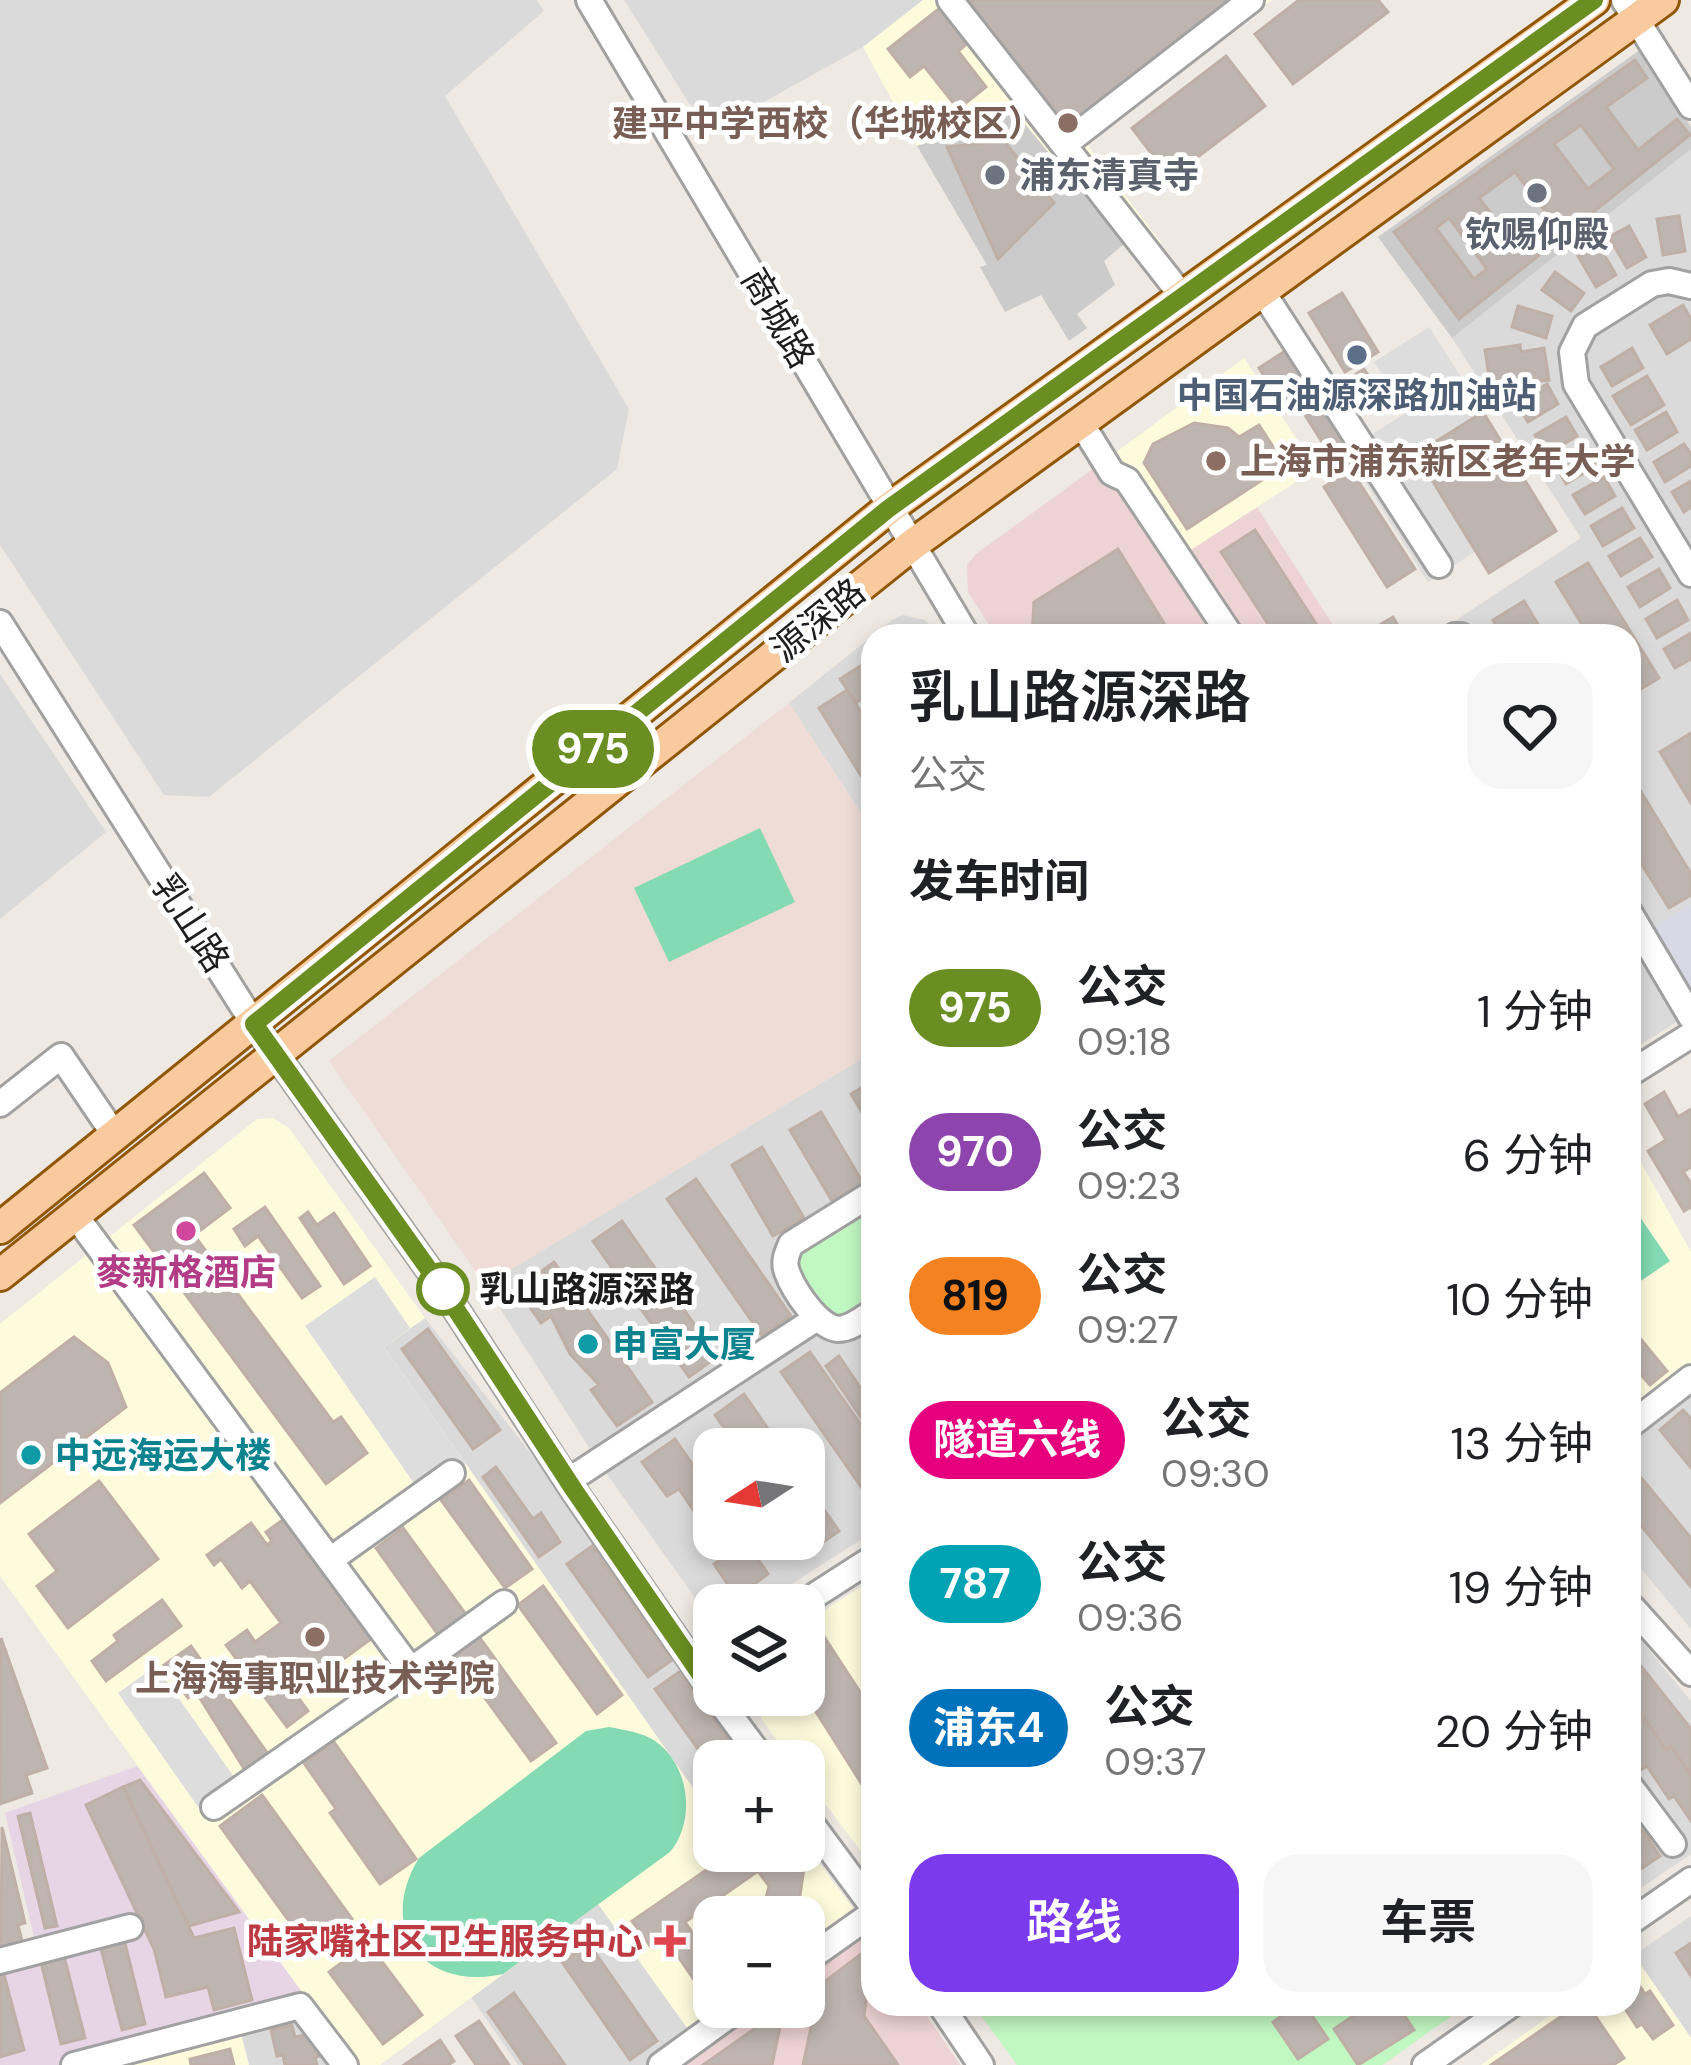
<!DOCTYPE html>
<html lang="zh">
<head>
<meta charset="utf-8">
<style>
  :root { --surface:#fff; --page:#f6f6f6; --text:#202124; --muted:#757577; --accent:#7c3aed }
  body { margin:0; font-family:"DM Sans","Noto Sans SC",sans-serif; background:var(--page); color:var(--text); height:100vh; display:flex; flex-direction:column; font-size:45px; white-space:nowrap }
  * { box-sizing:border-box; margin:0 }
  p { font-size:39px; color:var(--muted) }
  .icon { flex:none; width:66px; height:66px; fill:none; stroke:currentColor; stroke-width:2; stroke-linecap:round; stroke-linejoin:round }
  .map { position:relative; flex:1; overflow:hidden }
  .drawer { position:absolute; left:861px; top:624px; width:780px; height:1392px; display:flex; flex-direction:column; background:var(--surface); border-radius:36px; box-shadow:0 6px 18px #0003 }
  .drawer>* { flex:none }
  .badge { padding:0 24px; border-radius:39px; font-size:42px; line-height:78px }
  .needle { width:78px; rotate:258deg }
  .buttons { position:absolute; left:693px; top:1428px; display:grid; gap:24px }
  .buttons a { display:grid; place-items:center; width:132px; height:132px; border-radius:24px; background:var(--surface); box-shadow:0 6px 18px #0003; font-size:60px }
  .map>.badge { position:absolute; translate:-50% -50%; box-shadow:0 0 0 6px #fff }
  h2 { padding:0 48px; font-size:45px; line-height:108px }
  .round { display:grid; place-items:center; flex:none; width:126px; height:126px; border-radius:36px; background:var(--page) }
  .headline { display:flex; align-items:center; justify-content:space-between; height:204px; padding:0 48px }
  h1 { font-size:57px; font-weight:600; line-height:90px }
  .button { display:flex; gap:24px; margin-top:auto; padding:24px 48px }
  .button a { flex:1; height:138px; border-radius:36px; background:var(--accent); color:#fff; font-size:48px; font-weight:600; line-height:138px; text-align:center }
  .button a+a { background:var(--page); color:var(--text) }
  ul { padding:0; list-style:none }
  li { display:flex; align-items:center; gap:36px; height:144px; padding:0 48px }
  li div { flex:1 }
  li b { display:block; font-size:45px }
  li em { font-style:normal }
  li .badge { min-width:132px; font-weight:700; text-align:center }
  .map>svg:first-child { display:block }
  .residential { fill:#dbdada; fill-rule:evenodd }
  .commercial { fill:#eed3d4 }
  .industrial { fill:#e7d5e5 }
  .education { fill:#fefbdd }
  .religious { fill:#cbcbcb }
  .military { fill:#efdcd7 }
  .park { fill:#c1f7c1 }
  .pitch { fill:#84dab2 }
  .parking { fill:#ddd }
  .plaza { fill:#d8d9e4 }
  .building { fill:#beb5b0; stroke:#bfafa6; stroke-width:3; fill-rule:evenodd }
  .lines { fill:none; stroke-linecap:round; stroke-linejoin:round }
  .minor-casing { stroke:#a1a1a1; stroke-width:30 }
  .major-casing { stroke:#905706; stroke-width:36 }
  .minor { stroke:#fff; stroke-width:24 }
  .major { stroke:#f8ca9e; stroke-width:30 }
  .line-casing { stroke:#fff; stroke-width:27 }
  .line { stroke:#6b8e23; stroke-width:18 }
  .education-dot { fill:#8d6e63; stroke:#fff; stroke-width:4.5 }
  .worship-dot { fill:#6b7280; stroke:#fff; stroke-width:4.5 }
  .service-dot { fill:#5c6f8a; stroke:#fff; stroke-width:4.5 }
  .hotel-dot { fill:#d1479c; stroke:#fff; stroke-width:4.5 }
  .stop-dot { fill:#fff; stroke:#6b8e23; stroke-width:6 }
  .culture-dot { fill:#0f9aa8; stroke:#fff; stroke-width:4.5 }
  .health-dot { fill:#e0444e; stroke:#fff; stroke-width:4.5 }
  .labels { text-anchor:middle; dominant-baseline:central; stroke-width:10; stroke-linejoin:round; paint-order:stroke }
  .education-label { font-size:36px; font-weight:bold; fill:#785e54; stroke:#fff; text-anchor:end }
  .worship-label { font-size:36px; font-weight:bold; fill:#5b616d; stroke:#fff; text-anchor:start }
  .street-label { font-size:36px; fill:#1d1d1d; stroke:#fff }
  .service-label { font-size:36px; font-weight:bold; fill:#4e5e75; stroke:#fff }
  .hotel-label { font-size:36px; font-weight:bold; fill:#b23c85; stroke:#fff }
  .stop-label { font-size:36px; font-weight:bold; fill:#1d1d1d; stroke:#fff; text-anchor:start }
  .culture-label { font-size:36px; font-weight:bold; fill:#0d838f; stroke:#fff; text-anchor:start }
  .health-label { font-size:36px; font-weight:bold; fill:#be3a42; stroke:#fff; text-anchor:end }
</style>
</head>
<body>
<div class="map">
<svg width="1691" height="2065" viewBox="0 0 1691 2065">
  <rect width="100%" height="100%" fill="#eee9e3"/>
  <g class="residential">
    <path d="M0,0H537L544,11L445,96L629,409L617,469L209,797L164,795L0,545Z"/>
    <path d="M624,0H923L863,47L708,133Z"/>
    <path d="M1691,149V904L1643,934L1689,1014L1629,1052V636H1461L1453,622L1581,538L1452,338Z"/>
    <path d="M903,615L925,620L940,636H873V831L789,703L892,620Z"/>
    <path d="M0,674L106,832L0,919Z"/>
    <path d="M873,1052V1532L759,1605H714V1614L698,1602L599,1463L485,1285ZM714,1449H804V1539H714Z"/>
    <path d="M425,1318L553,1482L745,1761H714V1818L384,1347Z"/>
    <path d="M1691,1369V1629L1629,1554V1418Z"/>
    <path d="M1629,1626L1691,1701V1854L1629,1896Z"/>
    <path d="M599,1904L696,2040L661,2065H518L471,1997Z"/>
    <path d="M1691,1916V2038L1634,1955Z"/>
    <path d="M299,2006L355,2065H249L238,2022Z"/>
  </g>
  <g class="commercial">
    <path d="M1115,453L1183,554L1257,507L1340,636H996L968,592L967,565L976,554Z"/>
    <path d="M862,1920L873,1936V2004H919L960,2065H661L742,2007H804V1962Z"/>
  </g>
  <path class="industrial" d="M137,1766L308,2000L73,2065H0V1961L37,1950L5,1813Z"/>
  <g class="education">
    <path d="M923,0H1272L1086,143L1161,243L1138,261L1007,102L917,146L863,47Z"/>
    <path d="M1244,358L1316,469L1183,555L1115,453Z"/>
    <path d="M273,1118L289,1128L425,1318L384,1347L714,1818V1851H804V1843L862,1920L804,1962V1917H714V2007H741L696,2040L598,1904L380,2065H355L0,1576V1324L257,1119Z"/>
    <path d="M1629,1141L1691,1252V1369L1629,1418Z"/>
    <path d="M873,1579V1867L804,1776V1761H793L762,1720L753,1695H804V1624Z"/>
    <path d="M1634,1955L1691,2038V2065H1481L1566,2004H1629V1959Z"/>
    <path d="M238,2022L249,2065H74Z"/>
  </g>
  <g class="religious">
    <path d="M1641,49L1691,127V149L1452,338L1378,237Z"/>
    <path d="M1007,102L1124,244L1104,261L1115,285L1077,314L1087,328L1069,341L1041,295L1005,312L980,267L987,265L917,146Z"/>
  </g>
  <path class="military" d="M789,703L873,831V1052L485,1285L329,1061Z"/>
  <g class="park">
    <path d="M873,1193V1312L846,1329L787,1271L791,1244Z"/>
    <path d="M973,2004H1469L1382,2065H1017Z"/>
  </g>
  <g class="pitch">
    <path d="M760,828L795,902L669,962L634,888Z"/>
    <path d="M1629,1201L1670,1261L1629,1289Z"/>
    <path d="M609,1727C624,1730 642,1732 655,1741C690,1765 696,1821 670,1852L503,1974C423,1992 376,1928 419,1858L586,1731Z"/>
  </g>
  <g class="parking">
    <path d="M1429,327L1483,412L1416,455L1476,551L1428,582L1360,474L1373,464L1360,442L1406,413L1374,362Z"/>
    <path d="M375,1277L410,1328L384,1347L466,1464L422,1495L305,1326Z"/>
    <path d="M156,1666L241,1787L203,1814L118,1693Z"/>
  </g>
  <path class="plaza" d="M1691,904V1013L1642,934Z"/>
  <g class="building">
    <path d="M950,0H1237L1062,138L980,33L958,51L986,87L958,109L924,66L910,77L888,49Z"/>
    <path d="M1299,0H1378L1388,12L1293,84L1255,34Z"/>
    <path d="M1226,56L1265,106L1170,178L1132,128Z"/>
    <path d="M1635,60L1647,78L1606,107L1638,150L1677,119L1690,135L1459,319L1394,232ZM1581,125L1614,169L1588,189L1554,144ZM1515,172L1551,219L1516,246L1479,198ZM1449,218L1487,269L1474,279L1436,228Z"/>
    <path d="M1004,141L1054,203L998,259L947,147Z"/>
    <path d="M1679,216L1685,251L1663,255L1657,219Z"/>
    <path d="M1629,226L1646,257L1627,268L1609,237Z"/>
    <path d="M1598,244L1616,275L1596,287L1578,256Z"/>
    <path d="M1555,272L1584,293L1571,311L1542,290Z"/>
    <path d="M1342,293L1378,352L1345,372L1309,313Z"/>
    <path d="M1683,305L1691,319V339L1667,354L1650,325Z"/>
    <path d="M1518,306L1552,316L1546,338L1512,327Z"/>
    <path d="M1520,345L1521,352L1544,348L1549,380L1508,386L1507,379L1490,382L1485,350Z"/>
    <path d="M1293,346L1367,463L1353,473L1415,569L1387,587L1324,487L1343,475L1298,404L1287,412L1259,368Z"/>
    <path d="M1632,348L1643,368L1612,386L1601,367Z"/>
    <path d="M1364,369L1381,395L1363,406L1347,380Z"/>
    <path d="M1647,376L1664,405L1631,425L1613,396Z"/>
    <path d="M1547,384L1558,404L1528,422L1516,402Z"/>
    <path d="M1483,412L1556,531L1489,573L1416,454Z"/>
    <path d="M1666,412L1677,432L1647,450L1635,430Z"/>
    <path d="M1566,417L1577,436L1547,454L1535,435Z"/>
    <path d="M1194,423L1228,428L1239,437L1259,425L1285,465L1187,529L1144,463L1153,444Z"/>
    <path d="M1684,444L1691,454V466L1665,482L1654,462Z"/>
    <path d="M1585,446L1597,465L1566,484L1555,464Z"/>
    <path d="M1604,477L1615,496L1585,514L1573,495Z"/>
    <path d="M1691,481V507L1684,512L1672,492Z"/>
    <path d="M1622,508L1634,528L1603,546L1591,526Z"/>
    <path d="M1255,530L1324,636H1276L1221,552Z"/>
    <path d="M1640,538L1652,557L1621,576L1609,556Z"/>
    <path d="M1118,549L1172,636H1032L1034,602Z"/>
    <path d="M1588,563L1659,678L1629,696V636H1589L1556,582Z"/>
    <path d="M1659,569L1670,588L1640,607L1628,587Z"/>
    <path d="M1677,600L1688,620L1657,638L1646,619Z"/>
    <path d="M1524,601L1545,636H1502L1493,620Z"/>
    <path d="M1393,617L1403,634L1400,636H1361Z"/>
    <path d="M1691,633V659L1675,668L1664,649Z"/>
    <path d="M873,658V691L856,703L840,679Z"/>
    <path d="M847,690L873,731V795L819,708Z"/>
    <path d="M1691,733V803L1660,752Z"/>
    <path d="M1629,772L1691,874V895L1669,908L1629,844Z"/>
    <path d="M873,1081V1131L851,1094Z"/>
    <path d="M1664,1092L1678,1117L1691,1109V1167L1683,1172L1691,1183V1207L1684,1211L1648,1151L1666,1140L1645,1104Z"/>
    <path d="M821,1112L863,1183L832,1201L790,1130Z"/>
    <path d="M762,1147L804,1218L773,1236L732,1165Z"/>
    <path d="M204,1173L230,1208L194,1235L333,1422L341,1417L367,1453L326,1484L134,1225Z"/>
    <path d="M696,1179L791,1316L762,1336L667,1199Z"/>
    <path d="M265,1207L320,1286L302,1298L258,1236L245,1246L234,1229Z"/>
    <path d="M308,1212L317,1225L334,1213L370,1266L344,1284L300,1218Z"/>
    <path d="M622,1221L717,1357L689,1377L593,1241Z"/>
    <path d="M554,1262L652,1402L617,1426L591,1390L599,1385L570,1354L551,1316L541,1323L517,1289Z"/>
    <path d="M1629,1325L1667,1371L1650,1385L1629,1361Z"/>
    <path d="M428,1329L500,1430L473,1449L402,1349Z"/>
    <path d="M74,1337L108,1363L126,1407L0,1503V1393Z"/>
    <path d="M810,1352L873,1442V1504L781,1372Z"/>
    <path d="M839,1356L864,1393L873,1386V1435L826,1366Z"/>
    <path d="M744,1394L782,1449H739L715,1415Z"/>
    <path d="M1683,1410L1691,1419V1468L1660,1430Z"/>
    <path d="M675,1439L714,1496V1539H744L768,1574L736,1597L714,1564L725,1557L679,1489L667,1496L642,1462Z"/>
    <path d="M1629,1463L1691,1538V1587L1629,1511Z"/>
    <path d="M496,1467L533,1519L541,1513L560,1542L539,1557L483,1477Z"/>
    <path d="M469,1480L532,1569L505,1588L441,1500Z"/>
    <path d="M99,1481L158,1559L68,1628L37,1586L57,1571L29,1534Z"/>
    <path d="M804,1481L839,1531L810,1551L802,1539Z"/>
    <path d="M288,1516L375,1636L311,1683L298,1666L283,1677L308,1711L287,1727L226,1645L247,1630L255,1642L281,1623L250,1581L242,1588L221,1559L214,1565L207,1555L251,1523L267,1545L272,1541L266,1532Z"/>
    <path d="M403,1528L467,1616L439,1636L376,1548Z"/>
    <path d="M592,1546L672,1660L648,1677L567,1564Z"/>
    <path d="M543,1586L622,1695L597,1714L518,1605Z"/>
    <path d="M162,1600L181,1626L106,1681L92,1661L118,1641L114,1635Z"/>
    <path d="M477,1634L556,1743L531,1761L452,1653Z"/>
    <path d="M823,1635L873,1712L870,1797L811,1704L804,1708L796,1695H804V1647Z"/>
    <path d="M1,1638L47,1768L26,1775L32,1793L0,1804Z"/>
    <path d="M191,1646L268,1754L245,1770L196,1692L188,1698L164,1665Z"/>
    <path d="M1629,1651L1691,1729V1776L1671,1746L1666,1750L1642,1715L1629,1722Z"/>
    <path d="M679,1672L744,1761H714V1771L655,1689Z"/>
    <path d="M1642,1715L1666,1750L1671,1746L1691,1776V1821L1674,1796L1669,1799L1647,1766L1641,1770L1629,1752V1724Z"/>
    <path d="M334,1742L416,1859L380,1884L330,1813L336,1809L304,1763Z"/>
    <path d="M140,1780L239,1912L189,1926L123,1787Z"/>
    <path d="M123,1787L194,1938L234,1928L252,2000L214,2010L208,1987L166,1997L154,1949L86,1805Z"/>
    <path d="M262,1795L352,1919L310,1950L220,1826Z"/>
    <path d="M30,1813L57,1926L45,1928L18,1816Z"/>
    <path d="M1629,1820L1632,1825L1637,1822L1660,1856L1635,1873L1629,1864Z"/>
    <path d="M2,1827L25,1923L18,1925L23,1945L1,1950Z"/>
    <path d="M734,1851H793L804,1867L797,1917H761L769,1886L758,1871L685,1922L714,1964L712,2006L664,1936L650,1946L632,1921Z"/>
    <path d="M124,1939L145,2024L122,2030L100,1945Z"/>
    <path d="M368,1943L422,2015L383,2044L329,1972Z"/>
    <path d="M1691,1943V1976L1676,1953Z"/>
    <path d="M589,1944L657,2041L630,2060L562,1962Z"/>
    <path d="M873,1945L864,2016L898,2065H803L820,1985Z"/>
    <path d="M63,1952L85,2038L61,2044L40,1958Z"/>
    <path d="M3,1971L24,2050L0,2057V1972Z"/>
    <path d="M1630,1971L1645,1994L1650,1991L1673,2025L1653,2039L1642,2024L1637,2027L1622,2004H1629Z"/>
    <path d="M514,1993L565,2065H525L488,2012Z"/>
    <path d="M1298,2004H1304L1328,2039L1298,2059L1273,2022Z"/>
    <path d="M1371,2004H1397L1414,2030L1358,2065L1334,2029Z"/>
    <path d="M1579,2004H1587L1624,2058L1613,2065H1491Z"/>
    <path d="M784,2008L772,2065H703Z"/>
    <path d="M479,2021L509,2065H476L456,2036Z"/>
    <path d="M292,2025L295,2037L315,2033L320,2056L315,2057L317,2065H285L283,2055L277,2056L271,2030Z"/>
    <path d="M440,2040L454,2061L448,2065H404Z"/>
    <path d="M230,2049L234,2065H191L190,2059Z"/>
  </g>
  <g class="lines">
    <g class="minor-casing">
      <g id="minor">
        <path d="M589,0L967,636"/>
        <path d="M950,0L1183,297"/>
        <path d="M1624,0L1691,106"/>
        <path d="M1065,144L1251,0"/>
        <path d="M1691,286L1669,281L1652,284L1585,326L1572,352L1576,384L1691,574"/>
        <path d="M1262,291L1439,565"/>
        <path d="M1081,423L1112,473L1127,480L1231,636"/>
        <path d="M0,623L254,1024L442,1288L574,1491L714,1694"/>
        <path d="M1455,636H1461"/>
        <path d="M1629,912L1691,1017"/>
        <path d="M1629,1074L1691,1035"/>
        <path d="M0,1104L61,1056L114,1134"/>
        <path d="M873,1193L791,1244C787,1253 783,1262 787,1272C794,1291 818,1327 838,1329C851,1329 862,1319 873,1312"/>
        <path d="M75,1215L411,1670L214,1807"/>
        <path d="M1629,1426L1691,1378"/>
        <path d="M568,1481L817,1318"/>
        <path d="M330,1560L452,1473"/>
        <path d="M1629,1604L1691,1673"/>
        <path d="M800,1605L873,1558"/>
        <path d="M411,1670L504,1603"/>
        <path d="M715,1695L764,1761"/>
        <path d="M1629,1785L1673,1844"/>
        <path d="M804,1814L873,1907"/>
        <path d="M1629,1923L1691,1880"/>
        <path d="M0,1961L130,1927"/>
        <path d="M804,1962L873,1913"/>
        <path d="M940,2004L981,2065"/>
        <path d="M74,2065L300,2006L345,2065"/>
        <path d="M661,2065L741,2007"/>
        <path d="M1425,2065L1512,2004"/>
      </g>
    </g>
    <g class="major-casing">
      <g id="major">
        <path d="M0,1228L888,509L1594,0"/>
        <path d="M0,1275L912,545L1663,0"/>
      </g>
    </g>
    <use href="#minor" class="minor"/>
    <use href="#major" class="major"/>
  </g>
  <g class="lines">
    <g class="line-casing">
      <path id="line" d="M714,1694L574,1490L442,1288L254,1024L888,509L1594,0"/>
    </g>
    <use href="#line" class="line"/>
  </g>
  <g class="education-dot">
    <circle cx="1068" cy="123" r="12"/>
    <circle cx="1216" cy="461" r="12"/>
    <circle cx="315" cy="1637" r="12"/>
  </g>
  <g class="worship-dot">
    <circle cx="995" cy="175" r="12"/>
    <circle cx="1537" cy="193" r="12"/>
  </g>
  <circle class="service-dot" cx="1357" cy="355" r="12"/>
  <circle class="hotel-dot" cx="186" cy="1231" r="12"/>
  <circle class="stop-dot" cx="443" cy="1289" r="24"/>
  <g class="culture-dot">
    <circle cx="588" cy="1344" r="12"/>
    <circle cx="31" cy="1455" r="12"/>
  </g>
  <path class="health-dot" d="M664 1923h12v12h12v12h-12v12h-12v-12h-12v-12h12z"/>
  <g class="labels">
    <g class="education-label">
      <text x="1044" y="123">建平中学西校（华城校区）</text>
      <text x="1240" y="461" text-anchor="start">上海市浦东新区老年大学</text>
      <text x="315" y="1678" text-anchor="middle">上海海事职业技术学院</text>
    </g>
    <g class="worship-label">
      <text x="1019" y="175">浦东清真寺</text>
      <text x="1537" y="234" text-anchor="middle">钦赐仰殿</text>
    </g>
    <g class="street-label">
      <text transform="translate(778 318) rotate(60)">商城路</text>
      <text transform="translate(818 620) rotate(-39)">源深路</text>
      <text transform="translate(191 923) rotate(57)">乳山路</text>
    </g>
    <g class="service-label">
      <text x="1357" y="395">中国石油源深路加油站</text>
    </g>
    <g class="hotel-label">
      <text x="186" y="1272">麥新格酒店</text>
    </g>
    <g class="stop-label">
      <text x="479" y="1289">乳山路源深路</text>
    </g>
    <g class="culture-label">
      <text x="612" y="1344">申富大厦</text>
      <text x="55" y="1455">中远海运大楼</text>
    </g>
    <g class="health-label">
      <text x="643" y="1941">陆家嘴社区卫生服务中心</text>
    </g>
  </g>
</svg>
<div class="buttons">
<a><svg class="needle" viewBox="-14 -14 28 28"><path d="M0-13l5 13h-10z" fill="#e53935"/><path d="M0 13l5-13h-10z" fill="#757577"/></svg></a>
<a><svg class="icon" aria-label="layers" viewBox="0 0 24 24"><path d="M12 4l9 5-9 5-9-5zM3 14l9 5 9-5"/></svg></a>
<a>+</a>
<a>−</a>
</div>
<b class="badge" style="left:593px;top:749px;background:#6b8e23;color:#fff">975</b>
<section class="drawer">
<div class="headline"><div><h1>乳山路源深路</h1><p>公交</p></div><a class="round"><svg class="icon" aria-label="heart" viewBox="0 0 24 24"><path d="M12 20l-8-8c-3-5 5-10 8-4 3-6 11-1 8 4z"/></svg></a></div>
<h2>发车时间</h2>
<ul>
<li><span class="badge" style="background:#6b8e23;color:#fff">975</span><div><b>公交</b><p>09:18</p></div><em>1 分钟</em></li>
<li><span class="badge" style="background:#8e44ad;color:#fff">970</span><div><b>公交</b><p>09:23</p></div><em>6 分钟</em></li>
<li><span class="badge" style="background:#f58220;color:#111">819</span><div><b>公交</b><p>09:27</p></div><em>10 分钟</em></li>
<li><span class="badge" style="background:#e6007e;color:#fff">隧道六线</span><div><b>公交</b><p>09:30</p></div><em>13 分钟</em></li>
<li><span class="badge" style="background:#00a3b4;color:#fff">787</span><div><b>公交</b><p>09:36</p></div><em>19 分钟</em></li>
<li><span class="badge" style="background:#0072bc;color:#fff">浦东4</span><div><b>公交</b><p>09:37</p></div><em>20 分钟</em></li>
</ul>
<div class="button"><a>路线</a><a>车票</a></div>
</section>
</div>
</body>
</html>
